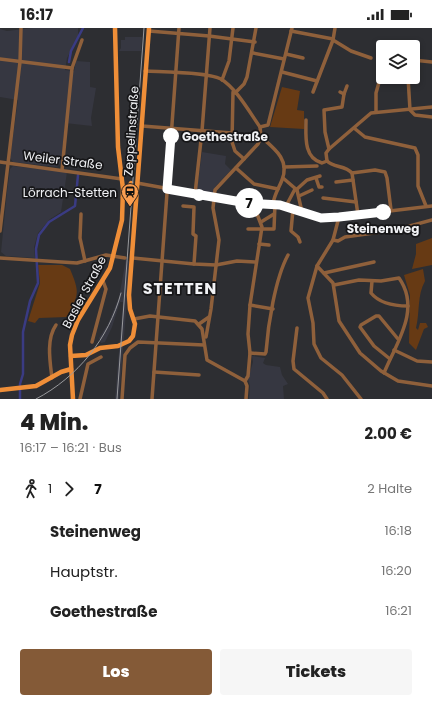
<!DOCTYPE html>
<html lang="de">
<head>
<meta charset="utf-8">
<style>
  :root { --surface:#fff; --page:#f6f6f6; --text:#222; --muted:#767676; --accent:#845a37 }
  body { margin:0; font-family:Poppins,sans-serif; background:var(--page); color:var(--text); height:100vh; display:flex; flex-direction:column; font-size:15px; white-space:nowrap }
  * { box-sizing:border-box; margin:0 }
  p { font-size:13px; color:var(--muted) }
  .icon { flex:none; width:22px; height:22px; fill:none; stroke:currentColor; stroke-width:2; stroke-linecap:round; stroke-linejoin:round }
  .map { position:relative; height:371px; overflow:hidden }
  .details { display:flex; flex-direction:column; background:var(--surface); flex:1 }
  .details>* { flex:none }
  .badge { padding:0 8px; border-radius:13px; font-size:14px; line-height:26px }
  .fabs { position:absolute; left:376px; top:12px; display:grid; gap:8px }
  .fabs a { display:grid; place-items:center; width:44px; height:44px; border-radius:4px; background:var(--surface); box-shadow:0 2px 6px #0003; font-size:20px }
  .map>.badge { position:absolute; translate:-50% -50%; box-shadow:0 0 0 2px #fff }
  .legs { display:flex; align-items:center; gap:6px; height:44px; padding:0 20px; font-size:13px }
  .legs p { margin-inline-start:auto }
  .summary { display:flex; align-items:center; justify-content:space-between; height:68px; padding:0 20px }
  h1 { font-size:22px; font-weight:800; line-height:30px }
  .primary-button { display:flex; gap:8px; margin-top:auto; padding:8px 20px }
  .primary-button a { flex:1; height:46px; border-radius:4px; background:var(--accent); color:#fff; font-size:16px; font-weight:800; line-height:46px; text-align:center }
  .primary-button a+a { background:var(--page); color:var(--text) }
  ul { padding:0 20px; list-style:none }
  li { display:flex; align-items:center; gap:14px; height:40px; font-size:15px }
  li i { display:grid; place-items:center; width:6px; height:100%; margin:0 5px; background:currentColor }
  li i::after { content:''; width:10px; height:10px; margin:-5px; border:3px solid; border-radius:50%; background:var(--surface) }
  li p { margin-inline-start:auto }
  li:first-child i { background:linear-gradient(#0000 50%,currentColor 0) }
  li:last-child i { background:linear-gradient(currentColor 50%,#0000 0) }
  .status { display:flex; justify-content:space-between; align-items:center; height:28px; padding:0 20px; background:var(--surface); direction:ltr }
  .status svg { height:11px; fill:currentColor }
  .map>svg:first-child { display:block }
  .built { fill:#363741 }
  .green { fill:#673a14 }
  .lines { fill:none; stroke-linecap:round; stroke-linejoin:round }
  .canal { stroke:#3a3b83; stroke-width:2.5 }
  .minor { stroke:#8f603b; stroke-width:3.5 }
  .major { stroke:#ef8e38; stroke-width:4.5 }
  .rail { stroke:#999a9d; stroke-width:1 }
  .line-1-casing { stroke:#fff; stroke-width:9 }
  .line-1 { stroke:#fff; stroke-width:6 }
  .stop-1-dot { fill:#fff; stroke:#fff; stroke-width:2 }
  .labels { text-anchor:middle; dominant-baseline:central; stroke-width:3.5; stroke-linejoin:round; paint-order:stroke }
  .street-label { font-size:12px; fill:#f1f2f5; stroke:#161618 }
  .stop-label { font-size:12px; font-weight:bold; fill:#f1f2f5; stroke:#161618; text-anchor:start }
  .poi-label { font-size:12px; fill:#f1f2f5; stroke:#161618; text-anchor:end }
  .district-label { font-size:16px; font-weight:bold; letter-spacing:1px; fill:#f1f2f5; stroke:#161618 }
</style>
</head>
<body>
<div class="status"><b>16:17</b><svg viewBox="0 0 49 12"><path d="M0 12V9h3v3zM5 12V6h3v6zM10 12V3h3v9zM15 12V0h3v12zM26 1h20v11H26zM47 4h2v5h-2z"/></svg></div>
<div class="map">
<svg width="432" height="371" viewBox="0 0 432 371">
  <rect width="100%" height="100%" fill="#2d2e32"/>
  <g class="built">
    <path d="M33,0H78V9L67,30L65,42L74,43L76,33L90,34V59L96,60L91,90L92,98L65,95L61,135L57,139L13,134L10,130L18,72L0,69V1L7,3Z"/>
    <path d="M125,9H142L141,23H119L121,20V12H125Z"/>
    <path d="M202,124L226,128L225,136L231,142L215,159L213,165L197,161Z"/>
    <path d="M13,138L67,144L61,184L50,191L38,205L34,219L35,230L6,228L1,224L7,164L10,141Z"/>
    <path d="M126,231L130,234L119,371H115L123,274H120L112,299L105,314L101,315L99,310L108,296L119,269Z"/>
    <path d="M252,328L265,330L263,335L266,337L280,339L282,347L288,356L283,358L284,371H249L250,358L248,351L253,334Z"/>
  </g>
  <g class="green">
    <path d="M282,59L300,63L297,82L304,83V101L270,99Z"/>
    <path d="M432,210V237L412,241L416,226V216Z"/>
    <path d="M38,237H62L70,241C80,265 79,266 67,289L39,290L35,295L28,293L40,255Z"/>
    <path d="M423,241L425,253C417,267 420,284 416,300L418,302L420,295H426L428,299L424,301L416,322L409,315L410,267L404,247Z"/>
  </g>
  <g class="lines">
    <g class="canal">
      <path d="M69,34L71,23L83,0"/>
      <path d="M20,371V356L23,346V304L30,273L38,255L36,221L39,207L49,194L75,178L78,147"/>
    </g>
    <g class="minor">
      <path d="M149,3L209,8L255,14"/>
      <path d="M291,3L333,11"/>
      <path d="M333,12L351,23L371,30"/>
      <path d="M253,25L284,31"/>
      <path d="M286,26L303,30"/>
      <path d="M0,31L72,40"/>
      <path d="M413,32L432,34"/>
      <path d="M145,43C163,44 208,44 221,51C236,60 250,85 260,99L268,97L292,0"/>
      <path d="M282,44L317,53"/>
      <path d="M408,49L410,82L415,87L432,89"/>
      <path d="M222,52L229,33L233,0"/>
      <path d="M233,64L232,114L235,123L244,131"/>
      <path d="M313,64L333,12L335,0"/>
      <path d="M235,65L244,56L247,49L256,0"/>
      <path d="M344,66L347,58"/>
      <path d="M376,84V65L383,40"/>
      <path d="M306,92C306,107 303,130 322,135L327,133"/>
      <path d="M142,98L232,105"/>
      <path d="M354,100L365,109L415,120L418,127V158L426,178"/>
      <path d="M261,109C275,121 290,132 282,152C279,160 274,167 273,176"/>
      <path d="M329,121L325,104L324,82L342,79L344,66L340,64"/>
      <path d="M327,133L326,125L329,121L371,85L432,79"/>
      <path d="M327,133C334,140 345,137 352,145L358,187"/>
      <path d="M0,134L122,151"/>
      <path d="M284,139L317,138"/>
      <path d="M236,140L254,156L278,161"/>
      <path d="M62,142L72,40L82,12"/>
      <path d="M352,145L375,142L385,144L387,150L391,182"/>
      <path d="M283,150L297,162L302,184"/>
      <path d="M316,150L319,159H322"/>
      <path d="M336,154L353,152"/>
      <path d="M137,155L247,175L280,177L321,190L339,189L432,178"/>
      <path d="M296,162L307,152L320,148"/>
      <path d="M195,166L202,103L210,0"/>
      <path d="M299,168L312,162"/>
      <path d="M323,170L356,174"/>
      <path d="M183,178L194,179L193,206L196,208L194,236"/>
      <path d="M286,178L295,161"/>
      <path d="M293,181L291,203L298,209L300,214"/>
      <path d="M81,186L80,210L85,233"/>
      <path d="M339,189L333,212L317,238L333,255L339,293L360,325L381,343L398,353L432,358"/>
      <path d="M261,194L274,186"/>
      <path d="M248,201H274L275,176"/>
      <path d="M0,203L20,34L21,0"/>
      <path d="M333,212L338,213L345,209L395,202L432,192"/>
      <path d="M259,216L269,217"/>
      <path d="M0,230L77,235L106,227L125,230"/>
      <path d="M133,230L194,236L216,237L237,233L255,234"/>
      <path d="M317,238L308,270L313,295L314,316L321,330L342,347L361,371"/>
      <path d="M324,245L374,234"/>
      <path d="M372,253L371,265C380,276 395,278 408,278"/>
      <path d="M334,257L359,252L381,253L399,250C421,281 397,314 384,345"/>
      <path d="M250,277L273,281"/>
      <path d="M134,291L150,288L195,293L202,301L207,332L245,353L247,358L246,371"/>
      <path d="M199,296L209,289"/>
      <path d="M297,300L293,333L294,341L323,365L327,371"/>
      <path d="M206,309L211,281L219,212L213,180L215,162L258,116L261,109L260,99"/>
      <path d="M92,314L106,261L103,253"/>
      <path d="M394,322L417,333L432,334"/>
      <path d="M250,325L265,326L266,324C268,297 275,251 288,227"/>
      <path d="M390,331L374,318L360,299L361,297L376,288H379L398,311"/>
      <path d="M154,344L199,347"/>
      <path d="M52,350C50,334 46,311 56,297"/>
      <path d="M245,353L248,348L250,325L248,306L250,277L262,199L257,186L258,175"/>
      <path d="M80,371L88,336L101,329"/>
      <path d="M122,371L125,327L130,320L138,314L204,317"/>
      <path d="M152,371L179,0"/>
    </g>
    <g class="major">
      <path d="M123,169L131,155"/>
      <path d="M71,328L86,327L100,320L118,318L129,313L133,308L135,296L130,281L129,267L149,0"/>
      <path d="M0,362L36,358L61,344L71,341"/>
      <path d="M73,371L70,317L72,307L78,292L110,240L122,192L123,161L118,119L115,0"/>
    </g>
    <g class="rail">
      <path d="M36,371C78,349 109,310 121,265"/>
      <path d="M117,371L144,0"/>
    </g>
  </g>
  <g class="lines">
    <g class="line-1-casing">
      <path id="line-1" d="M171,108L167,161L247,175L280,177L321,190L339,189L383,184"/>
    </g>
    <use href="#line-1" class="line-1"/>
  </g>
  <defs>
    <g id="station-pin" transform="scale(0.9)"><path d="M0 17L-7.5 6A9.5 9.5 0 1 1 7.5 6Z" fill="#fb9e51" stroke="#161618"/><path d="M-3-6H3Q5-6 5-4V2Q5 4 3 4L4.5 6H3L1.5 4h-3L-3 6H-4.5L-3 4Q-5 4-5 2V-4Q-5-6-3-6ZM-3.5-4v3h7v-3ZM-3.5 1v1.5H-2V1ZM2 1v1.5H3.5V1Z" fill="#111"/></g>
  </defs>
  <g fill-rule="evenodd">
    <use href="#station-pin" x="130" y="164"/>
  </g>
  <g class="stop-1-dot">
    <circle cx="171" cy="108" r="7"/>
    <circle cx="199" cy="167" r="5"/>
    <circle cx="383" cy="184" r="7"/>
  </g>
  <g class="labels">
    <g class="street-label">
      <text transform="translate(131 103) rotate(-86)">Zeppelinstraße</text>
      <text transform="translate(63 132) rotate(7)">Weiler Straße</text>
      <text transform="translate(84 264) rotate(-62)">Basler Straße</text>
    </g>
    <g class="stop-label">
      <text x="182" y="108">Goethestraße</text>
      <text x="383" y="200" text-anchor="middle">Steinenweg</text>
    </g>
    <g class="poi-label">
      <text x="117" y="164">Lörrach-Stetten</text>
    </g>
    <g class="district-label">
      <text x="180" y="260">STETTEN</text>
    </g>
  </g>
</svg>
<div class="fabs">
<a><svg class="icon" aria-label="layers" viewBox="0 0 24 24"><path d="M12 4l9 5-9 5-9-5zM3 14l9 5 9-5"/></svg></a>
</div>
<b class="badge" style="left:249px;top:175px;background:#fff;color:#111">7</b>
</div>
<section class="details">
<div class="summary"><div><h1>4 Min.</h1><p>16:17 – 16:21 · Bus</p></div><b>2.00 €</b></div>
<div class="legs"><svg class="icon" aria-label="walk" viewBox="0 0 24 24"><circle cx="13" cy="4" r="2"/><path d="M13 8l-2 6 4 7M11 14l-3 7M7 12l3-4h3l4 4"/></svg>1<svg class="icon" aria-label="forward" viewBox="0 0 24 24"><path d="M9 5l7 7-7 7"/></svg><b class="badge" style="background:#fff;color:#111">7</b><p>2 Halte</p></div>
<ul>
<li><i style="color:#fff"></i><b>Steinenweg</b><p>16:18</p></li>
<li><i style="color:#fff"></i><span>Hauptstr.</span><p>16:20</p></li>
<li><i style="color:#fff"></i><b>Goethestraße</b><p>16:21</p></li>
</ul>
<div class="primary-button"><a>Los</a><a>Tickets</a></div>
</section>
</body>
</html>
